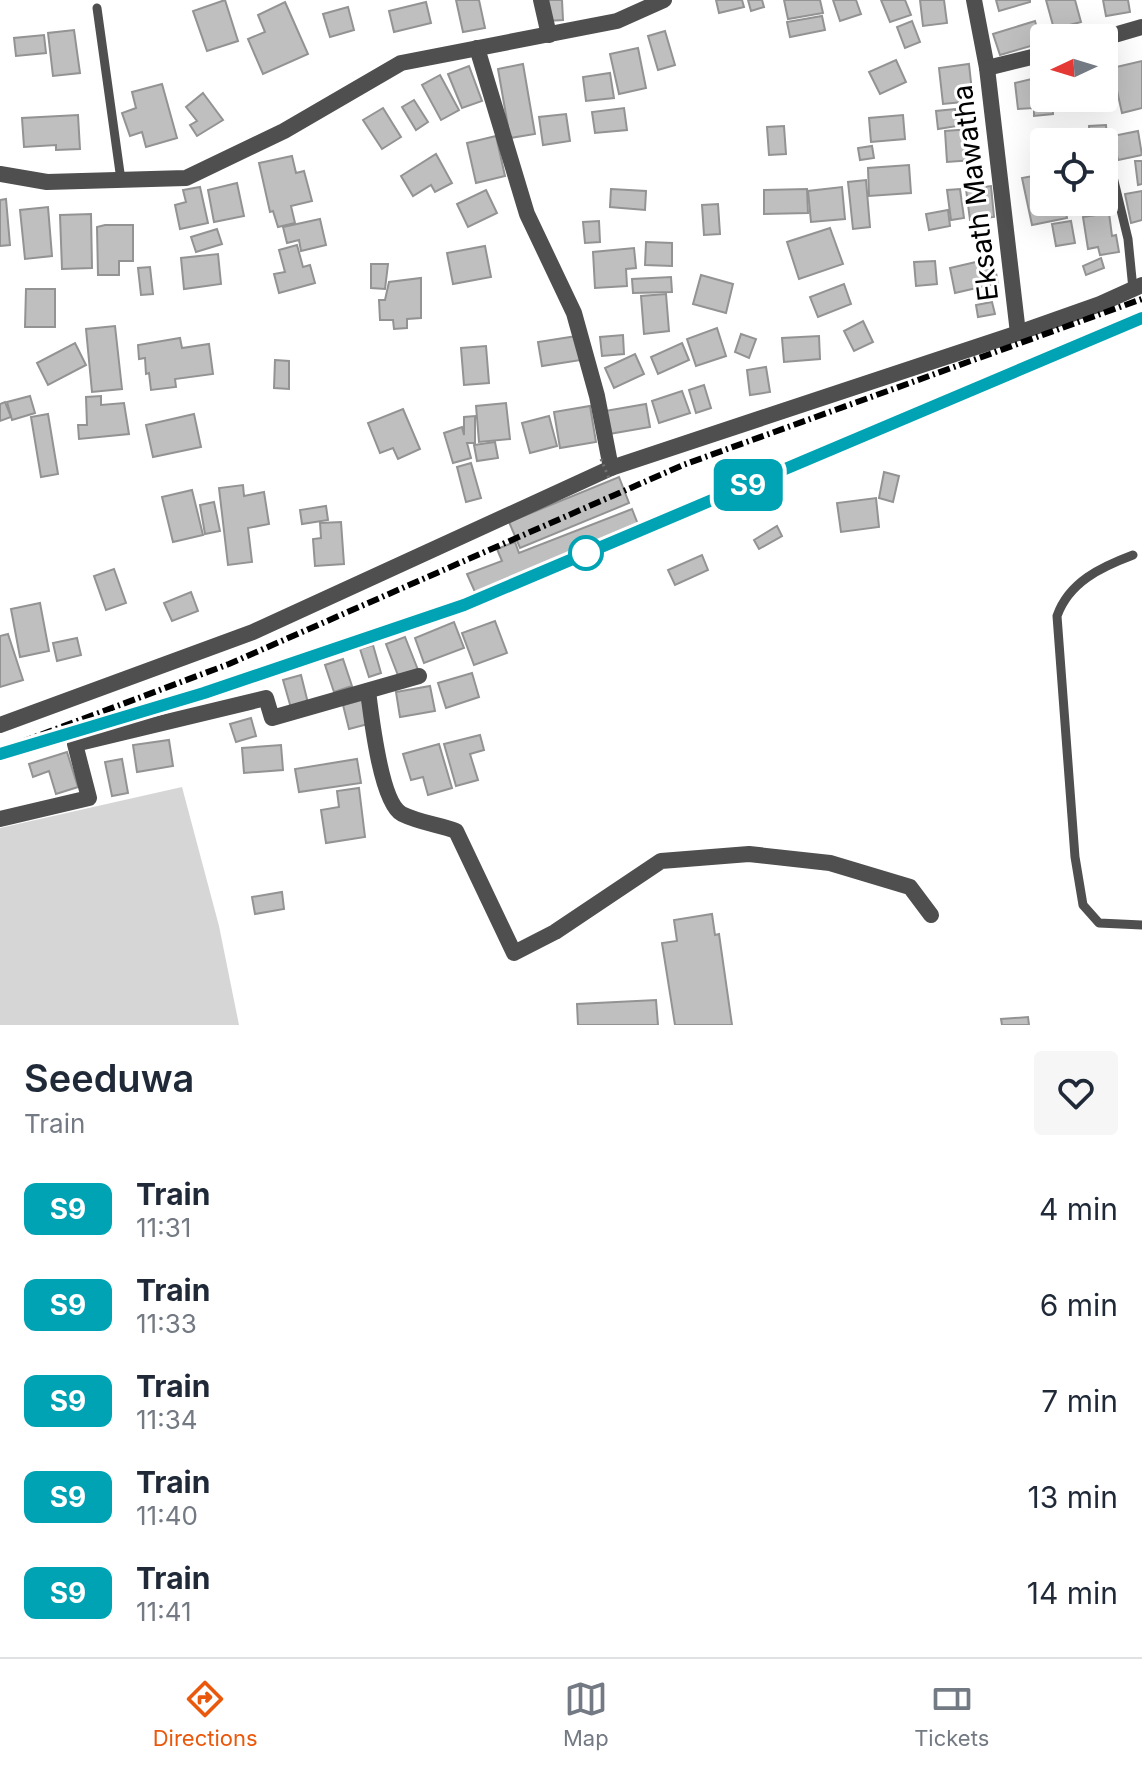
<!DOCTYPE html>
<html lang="en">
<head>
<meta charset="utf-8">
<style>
  :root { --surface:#fff; --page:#f6f6f7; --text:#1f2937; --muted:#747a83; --line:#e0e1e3; --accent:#ea580c }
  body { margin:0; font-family:Inter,sans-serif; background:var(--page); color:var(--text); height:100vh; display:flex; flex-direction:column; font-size:30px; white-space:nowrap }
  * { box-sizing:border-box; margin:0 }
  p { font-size:26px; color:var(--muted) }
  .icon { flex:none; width:44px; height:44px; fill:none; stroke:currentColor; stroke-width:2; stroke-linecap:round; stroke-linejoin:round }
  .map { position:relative; height:1025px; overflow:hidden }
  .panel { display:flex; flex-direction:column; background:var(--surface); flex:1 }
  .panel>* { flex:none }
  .badge { padding:0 16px; border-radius:12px; font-size:28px; line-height:52px }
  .needle { width:52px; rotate:266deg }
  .controls { position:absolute; left:1030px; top:24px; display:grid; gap:16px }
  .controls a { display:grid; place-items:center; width:88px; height:88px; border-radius:8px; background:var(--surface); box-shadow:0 8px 32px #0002; font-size:40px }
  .map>.badge { position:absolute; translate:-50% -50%; box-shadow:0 0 0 4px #fff }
  .round { display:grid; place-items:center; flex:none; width:84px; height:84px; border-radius:8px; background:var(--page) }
  .summary { display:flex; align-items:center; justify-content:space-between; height:136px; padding:0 24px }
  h1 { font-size:38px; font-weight:600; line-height:60px }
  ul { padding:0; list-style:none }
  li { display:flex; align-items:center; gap:24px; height:96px; padding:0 24px }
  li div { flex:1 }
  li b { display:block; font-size:30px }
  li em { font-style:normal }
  li .badge { min-width:88px; font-weight:700; text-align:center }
  .menu { display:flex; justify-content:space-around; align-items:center; height:112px; border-top:2px solid var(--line); background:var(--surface); font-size:22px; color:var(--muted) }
  .menu a { display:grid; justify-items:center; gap:4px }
  .menu .active { color:var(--accent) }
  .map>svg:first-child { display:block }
  .green { fill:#d6d6d6 }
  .building { fill:#bfbfbf; stroke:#939393; stroke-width:2 }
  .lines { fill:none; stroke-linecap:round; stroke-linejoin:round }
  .service { stroke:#4f4f4f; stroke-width:9 }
  .minor { stroke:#4f4f4f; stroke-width:16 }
  .tertiary { stroke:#4f4f4f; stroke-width:16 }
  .rail { stroke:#000; stroke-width:6; stroke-dasharray:12 4 2 4; stroke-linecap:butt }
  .path-bridge { stroke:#717171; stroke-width:3; stroke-dasharray:2 4; stroke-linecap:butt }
  .line-casing { stroke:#fff; stroke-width:18 }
  .line { stroke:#00a3b4; stroke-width:12 }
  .stop-dot { fill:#fff; stroke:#00a3b4; stroke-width:4 }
  .labels { text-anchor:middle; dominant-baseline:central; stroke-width:6; stroke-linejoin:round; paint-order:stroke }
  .street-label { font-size:28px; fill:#000; stroke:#fff }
</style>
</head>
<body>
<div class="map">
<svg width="1142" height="1025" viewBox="0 0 1142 1025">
  <rect width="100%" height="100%" fill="#fff"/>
  <path class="green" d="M182,787L219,926L239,1025H0V828Z"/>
  <g class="building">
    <path d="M225,0L238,41L207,51L193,11Z"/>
    <path d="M456,0H479L485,28L463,32Z"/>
    <path d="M545,0H562L563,20L547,21Z"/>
    <path d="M716,0H742L744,7L719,13Z"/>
    <path d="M748,0H762L764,7L751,11Z"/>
    <path d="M784,0H820L823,13L788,19Z"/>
    <path d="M833,0H856L861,14L840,21Z"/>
    <path d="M881,0H905L911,15L890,22Z"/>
    <path d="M920,0H944L947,23L923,26Z"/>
    <path d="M996,0H1030V2L999,11Z"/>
    <path d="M1046,0H1075L1081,22L1054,29Z"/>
    <path d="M1103,0H1128L1130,12L1106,16Z"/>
    <path d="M285,2L308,54L263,74L248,39L265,32L258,15Z"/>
    <path d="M426,2L431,23L394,32L389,11Z"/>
    <path d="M348,7L354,30L330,37L323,14Z"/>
    <path d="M822,16L825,30L790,37L787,22Z"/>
    <path d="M912,21L920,42L905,48L897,27Z"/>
    <path d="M1035,21L1041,43L1000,55L993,34Z"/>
    <path d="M74,30L80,73L53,76L48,33Z"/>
    <path d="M665,31L675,65L658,70L648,36Z"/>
    <path d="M44,35L46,53L16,56L14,38Z"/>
    <path d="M638,48L646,88L619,94L610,54Z"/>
    <path d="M896,60L906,82L880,94L869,72Z"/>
    <path d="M1142,61V108L1122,113L1112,68Z"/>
    <path d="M523,64L535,134L510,138L498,69Z"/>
    <path d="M969,64L973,101L943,104L939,68Z"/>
    <path d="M469,66L482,101L462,108L448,74Z"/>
    <path d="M610,73L614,98L586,101L583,77Z"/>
    <path d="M440,75L459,110L441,120L422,85Z"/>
    <path d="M1044,76V98H1052L1053,114L1034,116V108L1018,109L1015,83Z"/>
    <path d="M162,84L177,138L146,147L142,132L130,136L122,113L136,108L132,92Z"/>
    <path d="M203,93L223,120L197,136L190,125L197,121L186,107Z"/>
    <path d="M1104,93L1106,104L1077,108L1075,98H1104Z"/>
    <path d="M414,100L428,122L416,130L402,107Z"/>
    <path d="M383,108L401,137L382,149L363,120Z"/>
    <path d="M624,108L627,130L595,133L592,112Z"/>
    <path d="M955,109L957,126L938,129L936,111Z"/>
    <path d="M566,114L570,141L543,145L539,117Z"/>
    <path d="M78,115L80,149L56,150V145L24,147L22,118Z"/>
    <path d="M903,115L905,139L871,142L869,118Z"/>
    <path d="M1106,125L1107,139L1090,141L1089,126Z"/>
    <path d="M784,126L786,154L769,155L767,127Z"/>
    <path d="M971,129L973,160L947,162L945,131Z"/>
    <path d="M1138,131L1142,155L1118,160L1113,136Z"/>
    <path d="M496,136L505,176L476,183L467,143Z"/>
    <path d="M872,146L874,158L860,160L858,148Z"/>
    <path d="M436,154L452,183L435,192L431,185L413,196L401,176Z"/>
    <path d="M292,156L296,173L304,171L312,201L291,206L295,223L278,227L273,211L270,212L259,163Z"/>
    <path d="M1135,161H1142V184L1138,185Z"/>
    <path d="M909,165L911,193L869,196L868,168Z"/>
    <path d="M1044,174V202H1064L1067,218L1032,225L1022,178Z"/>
    <path d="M866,180L870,227L853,229L848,182Z"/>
    <path d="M237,183L244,216L214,222L208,190Z"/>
    <path d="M991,186L994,217L970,220L966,189Z"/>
    <path d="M200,187L208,223L180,229L175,205L186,202L183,190Z"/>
    <path d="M842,187L845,219L811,222L808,191Z"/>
    <path d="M1104,187L1109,205L1075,211L1074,202H1104Z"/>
    <path d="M611,189L646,191L645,210L610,207Z"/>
    <path d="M807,189L808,213L764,214V190Z"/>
    <path d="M960,189L964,218L951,220L947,190Z"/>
    <path d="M486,190L497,213L468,227L457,204Z"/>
    <path d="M1142,191V220L1131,223L1125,194Z"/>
    <path d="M6,199L10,245L0,246V200Z"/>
    <path d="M718,204L720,234L704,235L702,205Z"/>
    <path d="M48,207L52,256L25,259L20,210Z"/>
    <path d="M948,210L950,226L929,230L926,214Z"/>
    <path d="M1109,213L1112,236L1116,235L1119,252L1100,255L1098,247L1088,249L1083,217Z"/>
    <path d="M91,214L92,268L62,269L60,215Z"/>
    <path d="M320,219L326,245L301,251L299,240L287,243L283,227Z"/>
    <path d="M599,221L600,242L585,243L583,222Z"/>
    <path d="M1071,221L1075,243L1056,246L1052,224Z"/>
    <path d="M105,225H133V261H119V275H98L97,227Z"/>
    <path d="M830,228L843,264L799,279L787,242Z"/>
    <path d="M217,229L222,244L196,252L191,237Z"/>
    <path d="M646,242L672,243V266L645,265Z"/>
    <path d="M297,245L303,267L310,265L315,283L279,293L274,274L285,272L279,250Z"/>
    <path d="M485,246L491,277L453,284L447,253Z"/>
    <path d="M634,248L636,268L626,269L627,286L595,288L593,252Z"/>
    <path d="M218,254L221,284L184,289L181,258Z"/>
    <path d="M993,258L998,283L955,293L950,268Z"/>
    <path d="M1101,258L1104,268L1086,275L1083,266Z"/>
    <path d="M935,261L937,284L916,286L914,262Z"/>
    <path d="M371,264H388L385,289L371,288Z"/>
    <path d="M150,267L153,294L141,295L138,268Z"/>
    <path d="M701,275L733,284L726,313L693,304Z"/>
    <path d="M671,277L672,292L633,293L632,279Z"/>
    <path d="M421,278V318L407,319V328L394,329L393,320H380L379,300H385L389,282Z"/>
    <path d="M844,284L851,304L818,317L810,297Z"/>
    <path d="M26,289H55V327H25Z"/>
    <path d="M666,294L669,331L644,334L641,296Z"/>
    <path d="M992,302L995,314L978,317L976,305Z"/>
    <path d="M863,321L873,342L854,351L844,331Z"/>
    <path d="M115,326L122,389L92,392L86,329Z"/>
    <path d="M717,328L726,356L696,366L687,339Z"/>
    <path d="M741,334L756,339L749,358L735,352Z"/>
    <path d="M623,335L624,354L602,356L600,337Z"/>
    <path d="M577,336L581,360L542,366L538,342Z"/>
    <path d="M819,336L820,359L784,362L782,338Z"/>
    <path d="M180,338L182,348L209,344L213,374L175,379L176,387L151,390L149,373L146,374L145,358L139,359L138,345Z"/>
    <path d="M75,343L86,365L48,385L37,363Z"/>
    <path d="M682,343L689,360L658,374L651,357Z"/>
    <path d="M486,346L489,383L464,385L461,348Z"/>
    <path d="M635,354L644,374L614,388L605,368Z"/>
    <path d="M275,360L289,361V389L274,388Z"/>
    <path d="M766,367L770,392L750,395L747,370Z"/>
    <path d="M704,385L711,408L696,413L689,390Z"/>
    <path d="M682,391L690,413L659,423L652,401Z"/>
    <path d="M30,396L35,413L12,420L7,402Z"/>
    <path d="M101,396V405L124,403L129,434L79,439L78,425H87L86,397Z"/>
    <path d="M5,402L11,417L0,421V404Z"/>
    <path d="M506,403L510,439L479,442L476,406Z"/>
    <path d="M646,404L650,427L609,434L605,411Z"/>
    <path d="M590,406L596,442L560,448L554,412Z"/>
    <path d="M403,409L420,449L398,459L393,448L380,453L368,423Z"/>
    <path d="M48,414L58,474L41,477L31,417Z"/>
    <path d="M194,414L201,447L153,457L146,425Z"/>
    <path d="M475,416V443H467L471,458L453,463L444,433L462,427L464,435V417Z"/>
    <path d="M549,416L557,446L530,453L522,423Z"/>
    <path d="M495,442L498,458L477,461L474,445Z"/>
    <path d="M471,463L481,498L466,502L457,467Z"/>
    <path d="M884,472L899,476L893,502L879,498Z"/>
    <path d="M619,477L629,503L520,548L509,522Z"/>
    <path d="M243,485L244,496L264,492L269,524L248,528L252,562L228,565L219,488Z"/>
    <path d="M192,490L203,535L173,542L162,497Z"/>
    <path d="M876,498L879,527L841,532L837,503Z"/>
    <path d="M214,502L220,531L205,534L200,505Z"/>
    <path d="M326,506L328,520L302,524L300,510Z"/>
    <path d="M632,509L639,527L475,592L467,574L502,561L497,549L515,542L519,553Z"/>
    <path d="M341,522L344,564L315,566L313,539L321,538L320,523Z"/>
    <path d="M777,526L782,536L759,549L754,540Z"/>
    <path d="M702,555L708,570L675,585L668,570Z"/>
    <path d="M114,569L126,603L106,610L94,576Z"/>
    <path d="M191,592L198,611L172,621L164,603Z"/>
    <path d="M40,603L49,651L20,657L11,609Z"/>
    <path d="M495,621L507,653L474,665L462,633Z"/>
    <path d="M454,622L464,648L424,663L415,638Z"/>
    <path d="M8,634L23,680L0,687V636Z"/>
    <path d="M405,637L418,670L399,678L386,644Z"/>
    <path d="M77,638L81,655L57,661L53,643Z"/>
    <path d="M373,645L381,673L369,677L360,649Z"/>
    <path d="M343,659L352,686L334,692L325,665Z"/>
    <path d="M472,673L479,697L446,708L438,683Z"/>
    <path d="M301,675L308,703L291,708L283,680Z"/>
    <path d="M430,686L435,711L400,717L396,692Z"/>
    <path d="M362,700L368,724L349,729L343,705Z"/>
    <path d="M251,718L256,736L236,742L230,724Z"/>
    <path d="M480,735L484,750L470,754L478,780L456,786L444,744Z"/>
    <path d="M169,740L173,766L137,772L133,745Z"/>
    <path d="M439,744L452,788L428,795L423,777L411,780L403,754Z"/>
    <path d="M281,745L283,770L244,773L242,748Z"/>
    <path d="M67,752L78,787L56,794L49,771L33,777L29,764Z"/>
    <path d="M122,759L128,793L112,796L105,762Z"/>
    <path d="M357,759L361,783L299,792L295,769Z"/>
    <path d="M359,788L365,837L326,843L321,810L339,807L337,791Z"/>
    <path d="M282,892L284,909L255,914L252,897Z"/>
    <path d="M712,914L715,935L719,934L732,1025H675L662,943L677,941L674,920Z"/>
    <path d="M656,1000L658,1025H578L577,1004Z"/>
    <path d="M1028,1017L1029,1025H1002L1001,1019Z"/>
  </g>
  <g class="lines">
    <g class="service">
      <path d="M97,8L121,180"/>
      <path d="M1108,156L1128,239L1133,289"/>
      <path d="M1133,555C1101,567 1069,582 1057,616L1075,857L1083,905L1099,923L1142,925"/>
    </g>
    <g class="minor">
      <path d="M541,0L549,35"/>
      <path d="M974,0L987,68L1018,333"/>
      <path d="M1104,38L1142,27"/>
      <path d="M477,48L527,214L574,313L597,396L611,468"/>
      <path d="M987,68L1044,54"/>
      <path d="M0,174L47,182L186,178L284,131L401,63L617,21L664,0"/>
      <path d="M368,691C371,715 381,803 402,814C418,822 439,825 456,831L514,953L555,932L661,861L749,854L830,863L910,887L931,915"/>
      <path d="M0,819L89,798L75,744L266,698L272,718L419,676"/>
    </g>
    <path class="tertiary" d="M0,725L253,632L611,468L1018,333L1100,304L1142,285"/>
    <g class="rail">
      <path d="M92,727L204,693L464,605L1142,318"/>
      <path d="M0,750L229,664L683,465L1142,299"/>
    </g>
    <path class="path-bridge" d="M601,459L610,481"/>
  </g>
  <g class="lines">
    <g class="line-casing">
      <path id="line" d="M0,754L204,693L464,605L1142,318"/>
    </g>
    <use href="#line" class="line"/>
  </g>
  <circle class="stop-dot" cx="586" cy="553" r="16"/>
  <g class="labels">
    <g class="street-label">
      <text transform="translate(975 193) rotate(-97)">Eksath Mawatha</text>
    </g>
  </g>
</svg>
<div class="controls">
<a><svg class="needle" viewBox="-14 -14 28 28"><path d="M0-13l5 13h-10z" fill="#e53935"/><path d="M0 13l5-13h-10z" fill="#747a83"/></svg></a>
<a><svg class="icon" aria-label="locate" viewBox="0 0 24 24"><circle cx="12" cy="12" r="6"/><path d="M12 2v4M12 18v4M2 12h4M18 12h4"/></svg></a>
</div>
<b class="badge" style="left:748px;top:485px;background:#00a3b4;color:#fff">S9</b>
</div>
<section class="panel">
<div class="summary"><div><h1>Seeduwa</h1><p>Train</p></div><a class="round"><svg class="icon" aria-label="heart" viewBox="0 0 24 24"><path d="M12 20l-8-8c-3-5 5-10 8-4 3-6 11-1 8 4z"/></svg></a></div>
<ul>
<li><span class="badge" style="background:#00a3b4;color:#fff">S9</span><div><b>Train</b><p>11:31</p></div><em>4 min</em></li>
<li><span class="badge" style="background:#00a3b4;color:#fff">S9</span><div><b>Train</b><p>11:33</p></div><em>6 min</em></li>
<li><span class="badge" style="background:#00a3b4;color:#fff">S9</span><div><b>Train</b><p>11:34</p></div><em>7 min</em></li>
<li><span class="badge" style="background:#00a3b4;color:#fff">S9</span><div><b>Train</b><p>11:40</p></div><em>13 min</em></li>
<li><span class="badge" style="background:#00a3b4;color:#fff">S9</span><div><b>Train</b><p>11:41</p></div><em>14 min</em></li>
</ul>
</section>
<nav class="menu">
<a class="active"><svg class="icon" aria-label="directions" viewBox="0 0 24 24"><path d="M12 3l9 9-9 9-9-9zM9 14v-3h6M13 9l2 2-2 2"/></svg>Directions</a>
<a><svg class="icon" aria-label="map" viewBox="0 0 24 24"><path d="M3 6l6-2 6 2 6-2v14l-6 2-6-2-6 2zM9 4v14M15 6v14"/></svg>Map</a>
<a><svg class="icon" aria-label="tickets" viewBox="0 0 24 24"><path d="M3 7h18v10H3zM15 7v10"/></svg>Tickets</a>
</nav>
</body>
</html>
